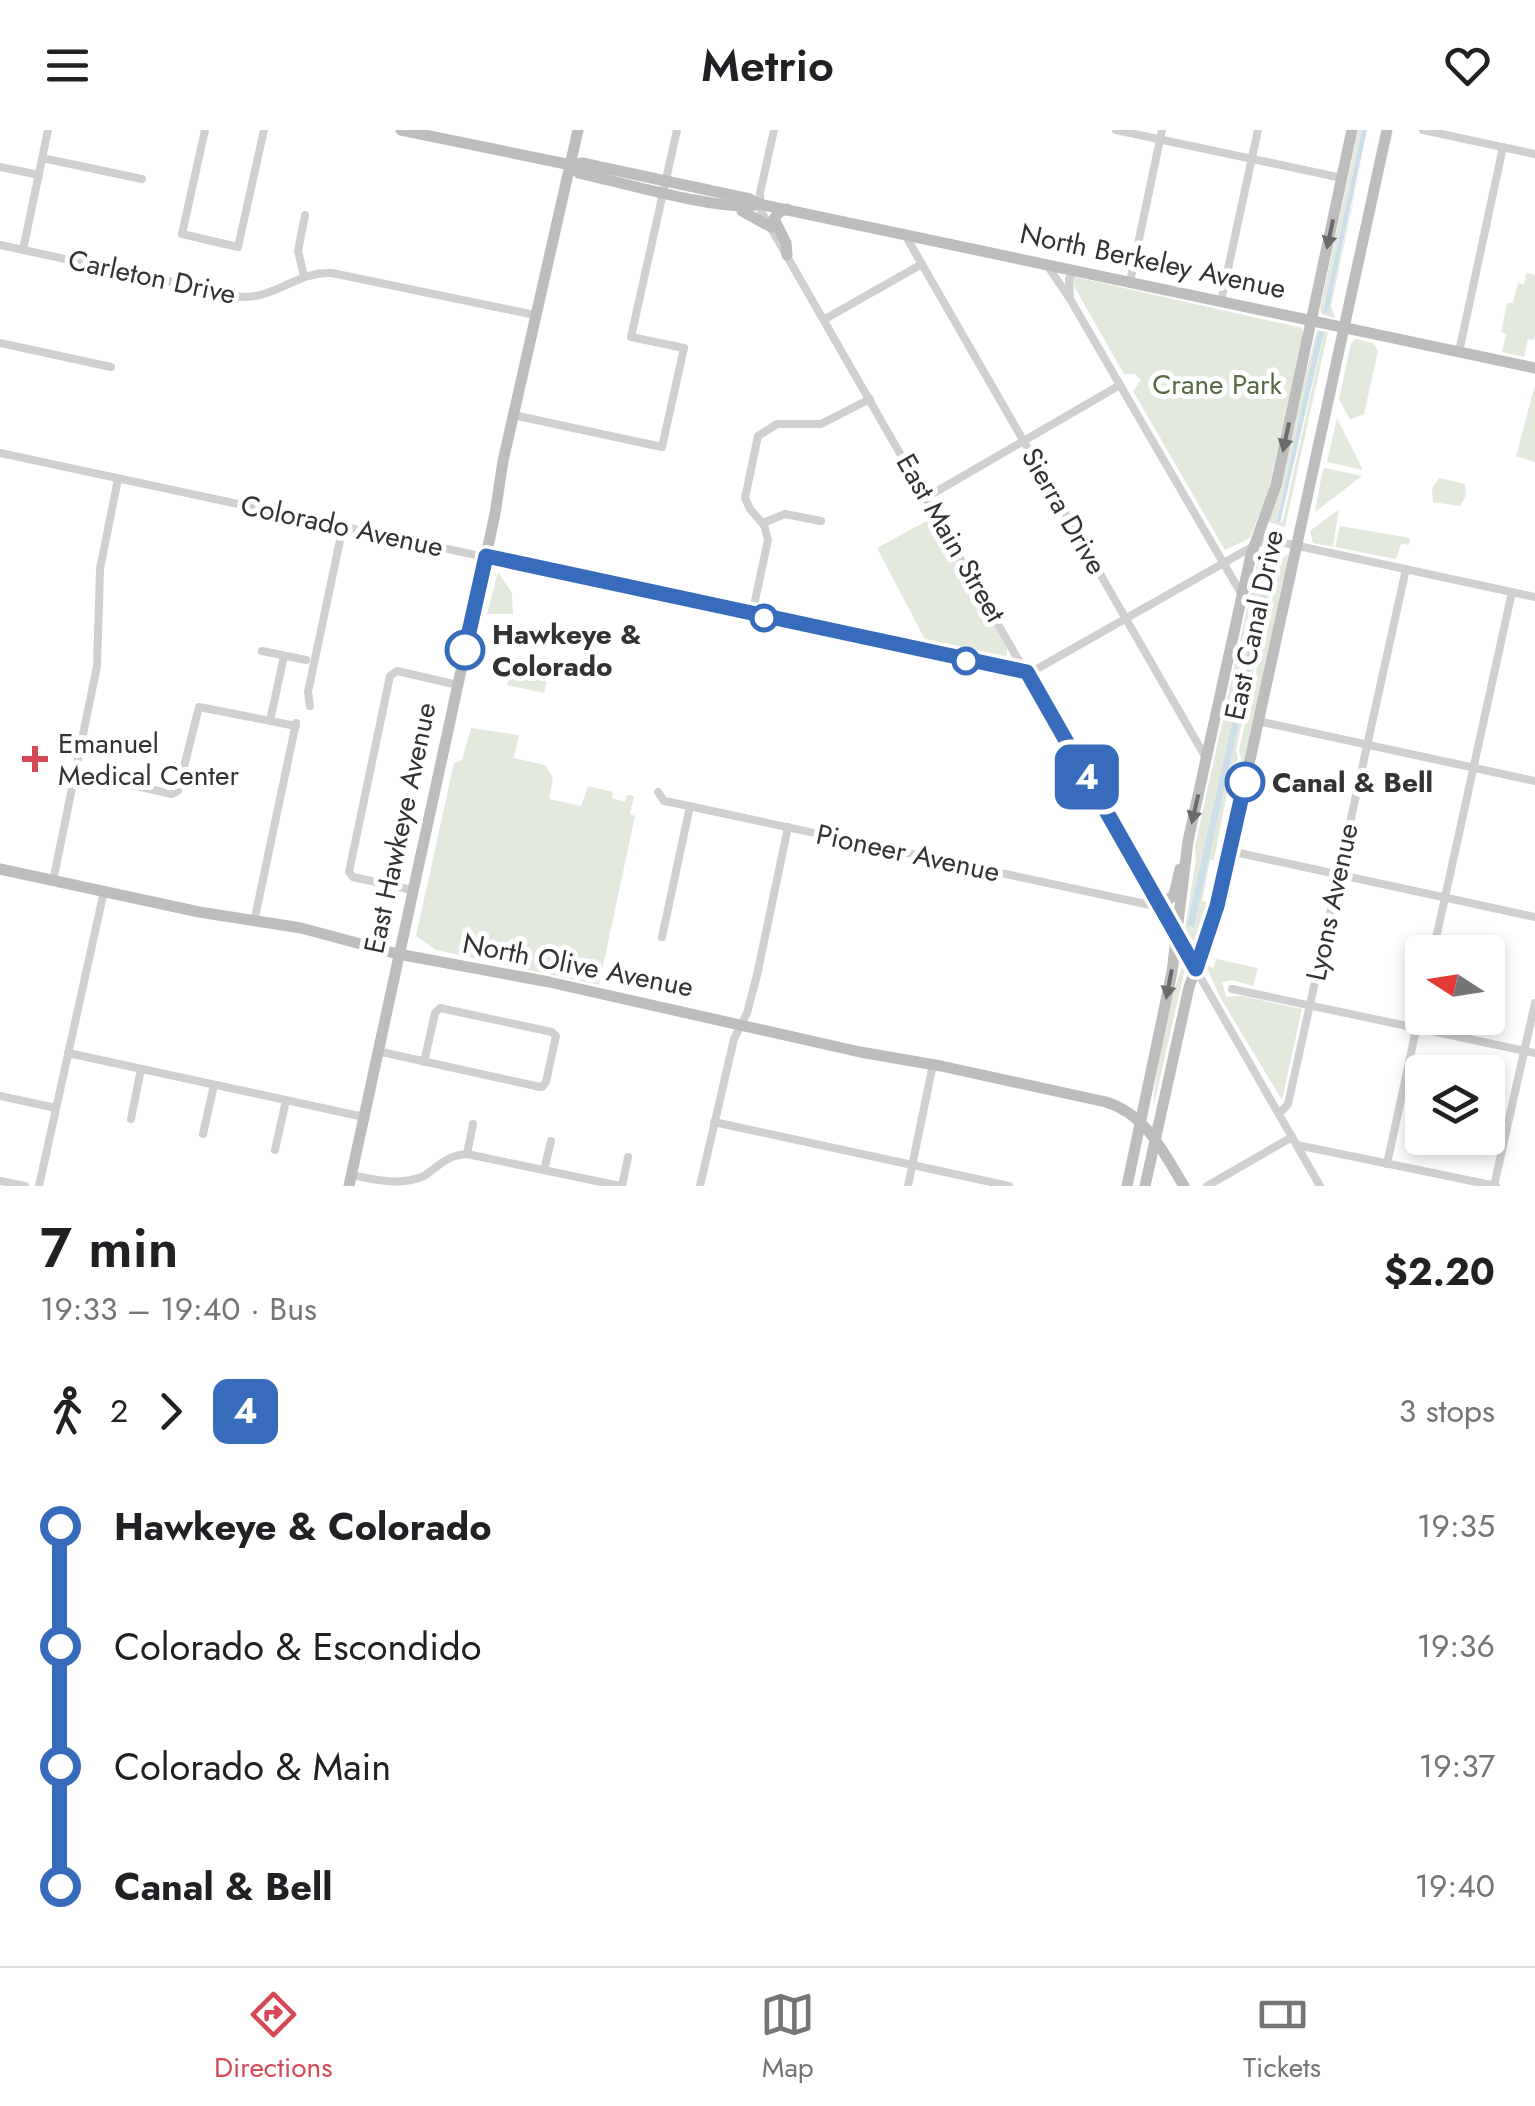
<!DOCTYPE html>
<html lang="en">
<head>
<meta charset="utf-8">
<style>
  :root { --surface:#fff; --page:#f2f2f2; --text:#202124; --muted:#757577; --line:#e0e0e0; --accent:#d74857 }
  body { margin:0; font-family:Jost,sans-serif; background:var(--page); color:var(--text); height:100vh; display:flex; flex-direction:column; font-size:38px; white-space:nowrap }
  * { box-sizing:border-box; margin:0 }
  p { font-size:32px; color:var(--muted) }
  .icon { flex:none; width:55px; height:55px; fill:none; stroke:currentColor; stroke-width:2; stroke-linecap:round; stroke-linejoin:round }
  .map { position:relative; height:1056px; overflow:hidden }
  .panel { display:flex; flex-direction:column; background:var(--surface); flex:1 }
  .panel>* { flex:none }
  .badge { padding:0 20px; border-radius:15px; font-size:35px; line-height:65px }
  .needle { width:65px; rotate:282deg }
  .tools { position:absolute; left:1405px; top:805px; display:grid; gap:20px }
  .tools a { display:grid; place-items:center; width:100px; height:100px; border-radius:10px; background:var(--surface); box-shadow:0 5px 15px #0003; font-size:50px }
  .map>.badge { position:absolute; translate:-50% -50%; box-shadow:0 0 0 5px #fff }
  .legs { display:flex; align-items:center; gap:15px; height:110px; padding:0 40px; font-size:32px }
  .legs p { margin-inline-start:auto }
  .headline { display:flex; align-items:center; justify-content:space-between; height:170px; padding:0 40px }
  h1 { font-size:55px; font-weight:600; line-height:75px }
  ul { padding:0 40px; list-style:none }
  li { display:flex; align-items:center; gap:35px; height:120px; font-size:38px }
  li i { display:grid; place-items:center; width:15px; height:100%; margin:0 12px; background:currentColor }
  li i::after { content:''; width:25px; height:25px; margin:-12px; border:8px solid; border-radius:50%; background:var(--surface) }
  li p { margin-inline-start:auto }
  li:first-child i { background:linear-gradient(#0000 50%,currentColor 0) }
  li:last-child i { background:linear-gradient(currentColor 50%,#0000 0) }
  header { display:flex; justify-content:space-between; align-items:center; height:130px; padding:0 40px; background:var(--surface); font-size:45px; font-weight:600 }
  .menu { display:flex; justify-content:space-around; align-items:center; height:140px; border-top:2px solid var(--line); background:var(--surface); font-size:28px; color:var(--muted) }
  .menu a { display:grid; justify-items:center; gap:5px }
  .menu .on { color:var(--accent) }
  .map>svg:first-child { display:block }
  .green { fill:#e3e9dd; fill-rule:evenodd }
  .water { fill:#ccdee7 }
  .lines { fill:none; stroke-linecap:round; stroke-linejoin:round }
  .street { stroke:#d0d0d0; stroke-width:8 }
  .secondary { stroke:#bdbdbd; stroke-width:11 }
  .oneway { fill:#6a6a6a }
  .line-1-casing { stroke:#fff; stroke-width:22 }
  .line-1 { stroke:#376bbb; stroke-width:15 }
  .stop-1-dot { fill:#fff; stroke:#376bbb; stroke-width:5 }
  .poi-dot { fill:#d74857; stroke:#fff; stroke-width:4 }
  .labels { text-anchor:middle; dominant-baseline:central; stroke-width:10; stroke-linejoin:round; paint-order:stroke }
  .street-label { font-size:28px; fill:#333; stroke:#fff }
  .park-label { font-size:28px; fill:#576c43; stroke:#fff }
  .stop-label { font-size:28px; font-weight:bold; fill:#333; stroke:#fff; text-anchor:start }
  .poi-label { font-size:28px; fill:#333; stroke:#fff; text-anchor:start }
</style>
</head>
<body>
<header><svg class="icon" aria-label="menu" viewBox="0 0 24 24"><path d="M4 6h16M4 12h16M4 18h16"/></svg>Metrio<svg class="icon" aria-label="heart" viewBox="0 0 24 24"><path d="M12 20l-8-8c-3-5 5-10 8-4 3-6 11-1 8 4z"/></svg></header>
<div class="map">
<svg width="1535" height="1056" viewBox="0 0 1535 1056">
  <rect width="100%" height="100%" fill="#fff"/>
  <g class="green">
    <path d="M1358,0H1362L1323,181L1328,182L1369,0L1331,176L1335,188L1322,185L1320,179Z"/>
    <path d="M1526,143L1535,145V205L1534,210L1528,209L1524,227L1502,222L1506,204L1501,202L1507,173H1513L1518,153L1524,154Z"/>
    <path d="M1075,147L1302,198L1303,204L1269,359L1250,408L1225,420L1133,261L1141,250L1135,244H1124L1071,151Z"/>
    <path d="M1317,200L1328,202L1285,397L1268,392ZM1318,202L1324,203L1283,391L1279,393L1277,390Z"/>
    <path d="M1356,209L1373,213L1378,221L1364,284L1350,290L1339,269L1351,213Z"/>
    <path d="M1535,255V332L1516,326Z"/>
    <path d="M1337,288L1363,340L1327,332Z"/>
    <path d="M1325,338L1362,346L1315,382L1322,343Z"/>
    <path d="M1439,348L1465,354L1466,366L1460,376L1433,372L1432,359Z"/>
    <path d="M1339,379L1333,417L1313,413L1310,401Z"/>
    <path d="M932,388L1007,518V525L1002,531L929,517L877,418Z"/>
    <path d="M1340,396L1410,408L1409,415L1401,414L1396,429L1335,417Z"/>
    <path d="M1271,416L1285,421L1278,427L1236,620L1238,629L1232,637L1214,730H1210L1202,771L1210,773L1216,754L1217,757L1193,813L1185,799L1196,729L1195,716L1259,424ZM1274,417L1277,420L1194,796L1189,793L1271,419Z"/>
    <path d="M1287,424L1289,427L1242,641L1236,640L1241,630L1239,620L1281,429Z"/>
    <path d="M498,442L512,463L513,484H487Z"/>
    <path d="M513,528L518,529L529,542L550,536L544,563L507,555Z"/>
    <path d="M471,598L519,605L514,628L545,635L553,648L549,669L581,676L588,656L613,662L612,668L625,672L627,665L634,666L630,684L635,686L599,855L436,820L416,806L454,633L462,630Z"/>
    <path d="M1216,829L1258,838L1253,856L1232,850L1222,852L1226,867L1241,866L1302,879L1282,970L1220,867L1205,834L1214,838Z"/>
    <path d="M1183,836L1185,839L1154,975C1152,958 1173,852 1183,836Z"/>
  </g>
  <g class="water">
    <path d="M1362,0H1367L1328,183L1323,182Z"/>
    <path d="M1318,201L1324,202L1280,393L1277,391Z"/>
    <path d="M1274,417L1277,420L1194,797L1187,795L1271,419Z"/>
  </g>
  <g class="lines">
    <g class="street">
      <path d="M205,0L182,104L238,117L264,0"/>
      <path d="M774,0L760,63L761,81L1320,1056"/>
      <path d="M1116,0L1342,48"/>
      <path d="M1423,0L1535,24"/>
      <path d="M42,28L142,49"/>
      <path d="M0,37L39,45"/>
      <path d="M904,103L1206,628"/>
      <path d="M0,115L242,167C276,168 298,141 332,143L535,185"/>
      <path d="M23,120L48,0"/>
      <path d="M1049,138L1070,169L1242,465"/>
      <path d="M304,146L298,121L305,85"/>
      <path d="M1130,152L1162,0"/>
      <path d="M1070,169L1069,149L1074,140"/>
      <path d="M1221,171L1258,0"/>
      <path d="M825,189L922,134"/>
      <path d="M0,213L111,237"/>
      <path d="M1459,222L1503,17"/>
      <path d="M513,285L662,317L684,218L631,207L677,0"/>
      <path d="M0,323L1017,541L1035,540L1266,409L1535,467"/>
      <path d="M927,367L1120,255"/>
      <path d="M763,393L785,384L821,391"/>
      <path d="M752,485L768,410L764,395L750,379L745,368L758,306L777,294H821L870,269"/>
      <path d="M262,521L306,530"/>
      <path d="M310,576L308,562L343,396"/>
      <path d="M270,591L284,526"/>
      <path d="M1258,591L1535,651"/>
      <path d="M127,654L172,664L178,661L199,577L296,596"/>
      <path d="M658,662L664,671L670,672L1150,775H1162"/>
      <path d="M1230,721L1535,787"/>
      <path d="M53,751L97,536L100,439L118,349"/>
      <path d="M412,760L353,747L349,742L390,546L397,541L458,555"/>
      <path d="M254,792L296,593"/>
      <path d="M662,807L690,676"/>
      <path d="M1433,822L1512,462"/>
      <path d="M1232,859L1535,923"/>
      <path d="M377,921L540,957H542L546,952L556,906L552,902L440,878L435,883L424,932"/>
      <path d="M68,923L364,987"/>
      <path d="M0,966L56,978"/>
      <path d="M1279,984L1288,974L1406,439"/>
      <path d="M131,989L141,939"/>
      <path d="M714,992L1009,1056"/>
      <path d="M203,1004L214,955"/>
      <path d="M1297,1015L1496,1056"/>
      <path d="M275,1020L286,970"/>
      <path d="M467,1024L473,994"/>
      <path d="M1387,1034L1422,872"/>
      <path d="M544,1040L551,1011"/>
      <path d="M352,1045C375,1050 402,1056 424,1046C439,1036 447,1025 467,1024L620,1056"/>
      <path d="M0,1051L25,1056"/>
      <path d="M39,1056L104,761"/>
      <path d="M622,1056L628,1027"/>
      <path d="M700,1056L734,909L747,883L757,845L788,697"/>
      <path d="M908,1056L933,934"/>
      <path d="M1207,1056L1292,1007"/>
      <path d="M1494,1056L1535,873"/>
    </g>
    <g class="secondary">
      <path d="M401,0L571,35L582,33L750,69L759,74L1535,238"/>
      <path d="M571,35L579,43C617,51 728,84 759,74"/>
      <path d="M787,79L779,82L774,89L786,113L787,125"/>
      <path d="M742,81L771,97"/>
      <path d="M0,739L199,782L301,798L398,824L549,852L860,922L941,936L1106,972C1146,984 1163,1022 1184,1056"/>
      <path d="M1162,775L1174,765L1180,739"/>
      <path d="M349,1056L495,384L503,331L578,0"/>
      <path d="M1127,1056L1172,842L1188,711L1251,425L1276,355L1352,0"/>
      <path d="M1145,1056L1189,857L1215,784L1228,731L1387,0"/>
    </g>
  </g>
  <defs><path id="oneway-solid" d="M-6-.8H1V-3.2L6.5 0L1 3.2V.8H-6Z" transform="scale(2.5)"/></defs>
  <g class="oneway">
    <use href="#oneway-solid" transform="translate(1330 104) rotate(102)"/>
    <use href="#oneway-solid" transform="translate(1286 307) rotate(102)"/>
    <use href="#oneway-solid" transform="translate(1195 679) rotate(103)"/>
    <use href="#oneway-solid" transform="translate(1169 854) rotate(101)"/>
  </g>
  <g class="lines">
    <g class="line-1-casing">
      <path id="line-1" d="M465,520L486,426L1027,542L1196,839L1217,776L1245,652"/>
    </g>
    <use href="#line-1" class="line-1"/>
  </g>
  <g class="stop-1-dot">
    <circle cx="764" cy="488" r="12"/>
    <circle cx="465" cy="520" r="18"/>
    <circle cx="966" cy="531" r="12"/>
    <circle cx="1245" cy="652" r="18"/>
  </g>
  <path class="poi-dot" d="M30 614h10v10h10v10h-10v10h-10v-10h-10v-10h10z"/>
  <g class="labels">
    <g class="street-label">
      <text transform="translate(1153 131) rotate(12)">North Berkeley Avenue</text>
      <text transform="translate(152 147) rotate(12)">Carleton Drive</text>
      <text transform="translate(1064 381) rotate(60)">Sierra Drive</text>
      <text transform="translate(342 396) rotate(12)">Colorado Avenue</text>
      <text transform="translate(951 408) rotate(60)">East Main Street</text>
      <text transform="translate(1254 495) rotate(-78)">East Canal Drive</text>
      <text transform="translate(400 698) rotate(-78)">East Hawkeye Avenue</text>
      <text transform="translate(908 723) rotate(12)">Pioneer Avenue</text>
      <text transform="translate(1332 772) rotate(-78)">Lyons Avenue</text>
      <text transform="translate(578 835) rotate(11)">North Olive Avenue</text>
    </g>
    <g class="park-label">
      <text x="1217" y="254">Crane Park</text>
    </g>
    <g class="stop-label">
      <text x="492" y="504">Hawkeye &amp;<tspan x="492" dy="32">Colorado</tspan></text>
      <text x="1272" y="652">Canal &amp; Bell</text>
    </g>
    <g class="poi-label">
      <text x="58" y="613">Emanuel<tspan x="58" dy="32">Medical Center</tspan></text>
    </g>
  </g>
</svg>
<div class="tools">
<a><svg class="needle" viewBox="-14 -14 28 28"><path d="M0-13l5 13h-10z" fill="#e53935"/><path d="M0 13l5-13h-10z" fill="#757577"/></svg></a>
<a><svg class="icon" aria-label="layers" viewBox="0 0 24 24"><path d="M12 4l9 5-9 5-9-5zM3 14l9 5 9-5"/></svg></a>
</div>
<b class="badge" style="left:1087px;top:647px;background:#376bbb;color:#fff">4</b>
</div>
<section class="panel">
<div class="headline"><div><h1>7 min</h1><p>19:33 – 19:40 · Bus</p></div><b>$2.20</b></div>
<div class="legs"><svg class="icon" aria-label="walk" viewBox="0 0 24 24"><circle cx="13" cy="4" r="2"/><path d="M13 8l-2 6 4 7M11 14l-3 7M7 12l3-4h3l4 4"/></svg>2<svg class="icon" aria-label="forward" viewBox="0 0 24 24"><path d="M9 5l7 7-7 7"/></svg><b class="badge" style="background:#376bbb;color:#fff">4</b><p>3 stops</p></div>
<ul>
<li><i style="color:#376bbb"></i><b>Hawkeye &amp; Colorado</b><p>19:35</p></li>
<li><i style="color:#376bbb"></i><span>Colorado &amp; Escondido</span><p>19:36</p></li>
<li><i style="color:#376bbb"></i><span>Colorado &amp; Main</span><p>19:37</p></li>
<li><i style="color:#376bbb"></i><b>Canal &amp; Bell</b><p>19:40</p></li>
</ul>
</section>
<nav class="menu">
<a class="on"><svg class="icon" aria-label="directions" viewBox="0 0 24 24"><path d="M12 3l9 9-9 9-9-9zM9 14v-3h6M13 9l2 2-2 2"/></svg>Directions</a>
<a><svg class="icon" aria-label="map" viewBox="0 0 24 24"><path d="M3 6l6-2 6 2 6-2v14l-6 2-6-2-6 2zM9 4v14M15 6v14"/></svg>Map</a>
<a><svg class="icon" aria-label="tickets" viewBox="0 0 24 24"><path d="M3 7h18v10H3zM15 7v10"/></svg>Tickets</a>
</nav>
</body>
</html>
